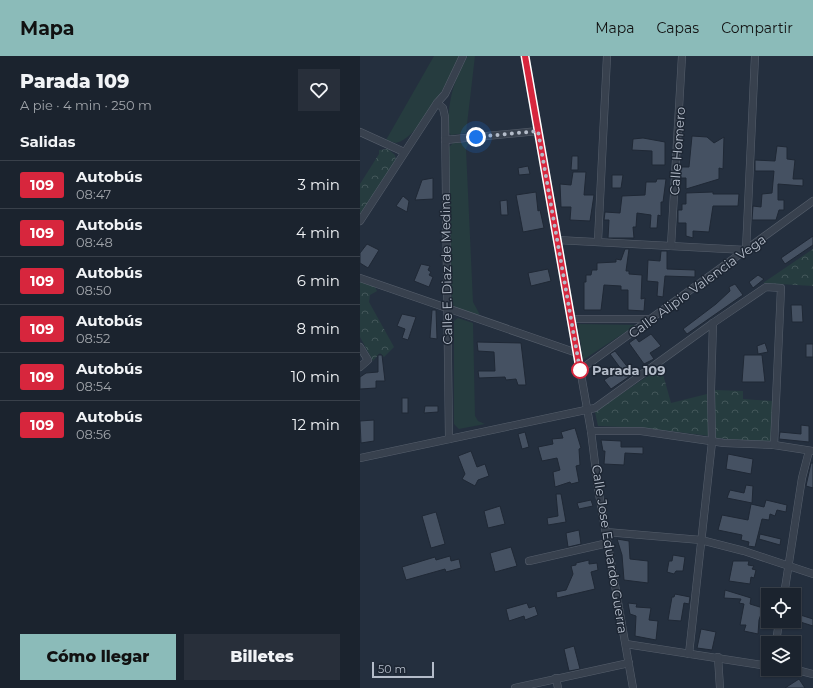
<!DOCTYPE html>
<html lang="es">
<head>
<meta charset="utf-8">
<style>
  :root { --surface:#1b232e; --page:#282f3a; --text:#f1f3f6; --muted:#a0a4aa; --line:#39404a; --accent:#8bbbb9 }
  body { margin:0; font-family:Montserrat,sans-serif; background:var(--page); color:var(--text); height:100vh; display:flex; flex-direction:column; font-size:15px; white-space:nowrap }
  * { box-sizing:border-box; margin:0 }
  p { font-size:13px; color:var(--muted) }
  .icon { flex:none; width:22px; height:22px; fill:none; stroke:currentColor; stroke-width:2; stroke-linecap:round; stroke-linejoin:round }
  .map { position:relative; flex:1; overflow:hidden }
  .sheet { display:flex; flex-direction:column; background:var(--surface); width:360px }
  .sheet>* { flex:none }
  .badge { padding:0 8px; border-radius:3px; font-size:14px; line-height:26px }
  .fabs { position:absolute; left:401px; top:532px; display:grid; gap:8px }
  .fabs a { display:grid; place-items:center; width:40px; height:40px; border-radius:0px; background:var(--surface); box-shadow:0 1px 3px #0004,0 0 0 1px var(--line); font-size:20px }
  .scale { position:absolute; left:12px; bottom:10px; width:62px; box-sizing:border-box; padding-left:4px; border:2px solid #b4bcc9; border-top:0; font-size:11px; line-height:14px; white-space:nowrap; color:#b4bcc9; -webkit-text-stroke:3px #1d2633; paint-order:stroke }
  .you { position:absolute; width:20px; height:20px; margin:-10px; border:3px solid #fff; border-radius:50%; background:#1a73e8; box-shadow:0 0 0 6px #1a73e833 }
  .map>.badge { position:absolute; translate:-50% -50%; box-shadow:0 0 0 2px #fff }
  h2 { padding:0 20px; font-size:15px; line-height:36px }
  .round { display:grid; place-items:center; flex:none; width:42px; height:42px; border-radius:0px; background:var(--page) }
  .head { display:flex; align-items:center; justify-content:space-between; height:68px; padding:0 20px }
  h1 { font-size:19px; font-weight:800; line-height:30px }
  .button { display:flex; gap:8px; margin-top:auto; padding:8px 20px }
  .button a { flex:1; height:46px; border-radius:0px; background:var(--accent); color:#111; font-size:16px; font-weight:800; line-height:46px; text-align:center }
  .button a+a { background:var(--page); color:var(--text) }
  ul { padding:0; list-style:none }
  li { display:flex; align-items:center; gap:12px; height:48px; padding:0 20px; border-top:1px solid var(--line) }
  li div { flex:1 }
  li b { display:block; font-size:15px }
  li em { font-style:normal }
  li .badge { min-width:44px; font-weight:700; text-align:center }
  header { display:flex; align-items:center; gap:24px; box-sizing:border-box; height:56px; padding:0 20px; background:var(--accent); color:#111 }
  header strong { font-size:19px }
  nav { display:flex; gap:22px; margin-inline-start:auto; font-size:14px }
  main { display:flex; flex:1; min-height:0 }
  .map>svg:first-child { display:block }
  .grass { fill:#263c3f }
  .park { fill:url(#park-crowns) }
  .building { fill:#455162; stroke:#1f2835 }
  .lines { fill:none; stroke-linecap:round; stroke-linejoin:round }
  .street-casing { stroke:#565f6c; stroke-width:8 }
  .street { stroke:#38414e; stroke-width:7 }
  .line-casing { stroke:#fff; stroke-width:9 }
  .line { stroke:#d7263d; stroke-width:6 }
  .walk { stroke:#b4bcc9; stroke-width:4; stroke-dasharray:0 7.2 }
  .stop-dot { fill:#fff; stroke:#d7263d; stroke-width:2 }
  .labels { text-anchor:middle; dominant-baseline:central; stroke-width:3; stroke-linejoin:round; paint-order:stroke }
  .street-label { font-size:13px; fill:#b4bcc9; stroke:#1d2633 }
  .stop-label { font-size:13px; font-weight:bold; fill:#b4bcc9; stroke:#1d2633; text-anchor:start }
</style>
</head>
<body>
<header>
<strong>Mapa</strong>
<nav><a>Mapa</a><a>Capas</a><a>Compartir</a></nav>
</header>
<main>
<section class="sheet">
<div class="head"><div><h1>Parada 109</h1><p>A pie · 4 min · 250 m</p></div><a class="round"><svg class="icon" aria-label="heart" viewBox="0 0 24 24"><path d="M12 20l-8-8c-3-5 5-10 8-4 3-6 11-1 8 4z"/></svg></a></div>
<h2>Salidas</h2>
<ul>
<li><span class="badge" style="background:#d7263d;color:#fff">109</span><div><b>Autobús</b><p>08:47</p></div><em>3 min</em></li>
<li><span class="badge" style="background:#d7263d;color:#fff">109</span><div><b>Autobús</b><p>08:48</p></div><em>4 min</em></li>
<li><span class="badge" style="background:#d7263d;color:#fff">109</span><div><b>Autobús</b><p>08:50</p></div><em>6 min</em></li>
<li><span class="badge" style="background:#d7263d;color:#fff">109</span><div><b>Autobús</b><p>08:52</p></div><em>8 min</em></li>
<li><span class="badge" style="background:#d7263d;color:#fff">109</span><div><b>Autobús</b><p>08:54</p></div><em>10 min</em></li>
<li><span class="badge" style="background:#d7263d;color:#fff">109</span><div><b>Autobús</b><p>08:56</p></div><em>12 min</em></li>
</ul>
<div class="button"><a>Cómo llegar</a><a>Billetes</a></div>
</section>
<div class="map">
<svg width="453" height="632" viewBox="0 0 453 632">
  <defs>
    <pattern id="park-crowns" width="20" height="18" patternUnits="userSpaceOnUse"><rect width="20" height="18" fill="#263c3f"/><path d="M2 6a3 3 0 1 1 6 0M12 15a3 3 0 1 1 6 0" fill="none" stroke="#435659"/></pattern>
  </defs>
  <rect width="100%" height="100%" fill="#242f3e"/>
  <g class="grass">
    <path d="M74,0H100C89,22 60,82 36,87L26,84Z"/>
    <path d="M108,0H115L106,77L91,79L87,74C90,42 91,29 108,0Z"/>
    <path d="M109,86L106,93L113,246L120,259L95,252L92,246L88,92L93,87Z"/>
    <path d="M98,262L113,267L115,360L118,365L125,368L99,373L94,368V265Z"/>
    <path d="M218,268L276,269L223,304Z"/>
  </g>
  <g class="park">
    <path d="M28,93L35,99L36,104L0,160V128L19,98V94Z"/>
    <path d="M453,193V230L403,227Z"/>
    <path d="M0,225L14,229L17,235L10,239L9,246L34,291L24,301L20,297L13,305L0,281Z"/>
    <path d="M301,311L311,347L347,338L349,380L286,372L238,370L235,356Z"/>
    <path d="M355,334L383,335V343L413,345L412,386L355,382Z"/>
  </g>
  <g class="building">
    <path d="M332,80L347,81L354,87L364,81L363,113L359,112V123L326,133V122H320L321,111H329Z"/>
    <path d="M283,82L305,86V109H292V95L272,94L273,83Z"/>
    <path d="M417,90L427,91V103L435,104L433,123H443V130L418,128V144H424V154H419L416,164H392L393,150L401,151L402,138L412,137L414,115H395V104L415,105Z"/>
    <path d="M212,100H218V114H211Z"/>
    <path d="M168,110L170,118L159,119L158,112Z"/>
    <path d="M213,116H226L224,139H234L230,165L210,164L211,151H201L200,128L211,129Z"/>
    <path d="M252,119H263L261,132H252Z"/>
    <path d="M73,122V143L55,144L62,124Z"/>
    <path d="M297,123H306L303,146H301V160L298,159L297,172H290L291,159L277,157L276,171H273L274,182H248L249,164H244L245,156L260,157L262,140L285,139L286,126H296Z"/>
    <path d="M176,136L178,155L180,154L184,172L163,176L156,139Z"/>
    <path d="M353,136V138H379L378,150H353L349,176L333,175V182L326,180V167H318V154H322V148H326V137Z"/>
    <path d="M43,140L49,145L47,156L36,150Z"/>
    <path d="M147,144L148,159H141L140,145Z"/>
    <path d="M453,180V189L425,208L421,202Z"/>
    <path d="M7,188L19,194L8,212L0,207V197Z"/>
    <path d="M265,193H269L266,215H269V218L282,219L281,243L285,242L284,255L268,254V234H261V230L244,229L241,254H224V226H226V219H231L232,214H237V207L256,206V203L261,204Z"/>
    <path d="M301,195H307V213L335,214V221L305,220L303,241L297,240L298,226L287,225L288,204L300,205Z"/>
    <path d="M61,208L70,210L68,214L71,216L69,219L73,221L69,231L54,225Z"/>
    <path d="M188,213L191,225L171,230L168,217Z"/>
    <path d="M398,219L404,223L393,232L389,226Z"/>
    <path d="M375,228L383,239L327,278L323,273L356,248L370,235L369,231Z"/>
    <path d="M431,249H442L443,266H432Z"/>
    <path d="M72,254H76L77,283L70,282Z"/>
    <path d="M42,258L56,261L48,284L42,282L45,273L37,270Z"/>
    <path d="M291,278L301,290L290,297L294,303L284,308L269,287L276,282L279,286Z"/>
    <path d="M117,286L161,287L166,329H158L156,323L146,324L145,321L119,322L118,315H135L134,296L118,295Z"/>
    <path d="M405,287L408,296L398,298L397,290Z"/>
    <rect x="446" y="288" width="7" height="13"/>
    <path d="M255,295L273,318L251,333L244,324L261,313L250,298Z"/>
    <path d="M18,299H22L25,325H16V332L0,333V321L6,317L18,316Z"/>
    <path d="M384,299H402L405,326H382Z"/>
    <rect x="42" y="342" width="6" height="15"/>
    <path d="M65,350H78V356L64,357Z"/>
    <path d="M14,364V385L1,387L0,365Z"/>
    <path d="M441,369L449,370V386L419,383L420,376L441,378Z"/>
    <path d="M215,372L221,392L219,393L220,409L216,410L219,426L211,428L210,426L195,431L193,416L200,414L197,402L182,405L178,391L193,388L192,383L203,382L201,376Z"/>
    <path d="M165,376L169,391L162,393L158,378Z"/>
    <path d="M241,384L261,385V391H283V398L265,397L264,409L244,408L245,395H243Z"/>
    <path d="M111,395L117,411L125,408L129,420L118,424L115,430L102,423L105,418L98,400Z"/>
    <path d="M368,398L393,403L391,418L366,413Z"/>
    <path d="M451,407H453V432L446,430Z"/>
    <path d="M386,429L393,430L392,447L367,442L370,434L384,437Z"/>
    <path d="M196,438H201L206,466L188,469L187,462L198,460Z"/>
    <path d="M231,444L233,450L219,453L217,447Z"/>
    <path d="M406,444L427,449L426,456L417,454L415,460L410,458L409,464L402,463L395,491L388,490L389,486L381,484L382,479L358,474L362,459L388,464L391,448L404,451Z"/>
    <path d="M140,450L145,468L128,472L124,455Z"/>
    <path d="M76,456L85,488L71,492L62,460Z"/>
    <path d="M219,474L221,488L208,491L206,477Z"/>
    <path d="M400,478L421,483L420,489L399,483Z"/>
    <path d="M257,483L269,485L270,503L288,505V527L264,524L262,499Z"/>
    <path d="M151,491L157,510L135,516L130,497Z"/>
    <path d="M313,499L325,501L323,515H316L314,518L307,516L309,505H312Z"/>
    <path d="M90,500L91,505L99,503L101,512L86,516L85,513L46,524L42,511L75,501L76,504Z"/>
    <path d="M229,504V508L237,507L238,514L231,516L235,533L197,542L196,536L206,534L213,518L211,510L216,509V507Z"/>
    <path d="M373,505H389L388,509L394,510L392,513L396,514L394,522L391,521L390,528L369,525Z"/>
    <path d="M365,534L391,542L390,548L403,552L399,564L398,578L384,575L386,569H380L384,548L379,547L381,543L364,542Z"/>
    <path d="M315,538L330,541L329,548L324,547L321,565L308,564L312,541H314Z"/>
    <path d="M167,547L169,552L175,550L178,559L165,564L164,560L149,565L146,553Z"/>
    <path d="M268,547L277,548L276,551L291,552L289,564L298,565L296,584L275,580L276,560L270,558Z"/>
    <path d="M434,557L453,563V570L434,564Z"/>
    <path d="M341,573L356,576L352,594L337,592Z"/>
    <path d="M214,590L220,613L209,615L204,593Z"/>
    <path d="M439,623L445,632H425Z"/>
  </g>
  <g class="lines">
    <g class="street-casing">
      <g id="street">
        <path d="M165,0L231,375L238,432L273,632"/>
        <path d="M77,47L83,52L85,61L89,383"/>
        <path d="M0,76L44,96"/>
        <path d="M85,84L178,75"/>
        <path d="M0,165L77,47L85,38L103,0"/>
        <path d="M197,184L386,194"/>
        <path d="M238,185L247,0"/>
        <path d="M311,190L322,0"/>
        <path d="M386,194L395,0"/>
        <path d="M0,222L217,297"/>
        <path d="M212,263H292"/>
        <path d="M0,291L8,304L0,311"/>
        <path d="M220,314L453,145"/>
        <path d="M231,375H281L364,387L414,389L453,395"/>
        <path d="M0,402L235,352L353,267L406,231L421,232L414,389"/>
        <path d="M246,476L341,484L384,495L453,518"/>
        <path d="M169,505L248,487"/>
        <path d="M424,539L442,422L449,395"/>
        <path d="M416,587L419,565"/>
        <path d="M266,588L408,610"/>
        <path d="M329,598L352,386L351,334L353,267"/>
        <path d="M358,601L360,632"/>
        <path d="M433,613L453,618"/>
        <path d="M196,622L198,632"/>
        <path d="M155,632L269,607"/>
      </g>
    </g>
    <use href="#street" class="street"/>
  </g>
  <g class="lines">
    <g class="line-casing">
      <path id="line" d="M165,0L220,314"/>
    </g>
    <use href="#line" class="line"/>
    <path class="walk" d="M116,81L178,75L220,314"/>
  </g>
  <circle class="stop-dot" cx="220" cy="314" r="8"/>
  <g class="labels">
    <g class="street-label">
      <text transform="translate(317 95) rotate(-86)">Calle Homero</text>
      <text transform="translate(86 213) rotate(-91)">Calle E. Diaz de Medina</text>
      <text transform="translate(337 230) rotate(-36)">Calle Alipio Valencia Vega</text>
      <text transform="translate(250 493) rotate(81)">Calle Jose Eduardo Guerra</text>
    </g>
    <g class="stop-label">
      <text x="232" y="314">Parada 109</text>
    </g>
  </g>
</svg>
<div class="fabs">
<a><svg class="icon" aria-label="locate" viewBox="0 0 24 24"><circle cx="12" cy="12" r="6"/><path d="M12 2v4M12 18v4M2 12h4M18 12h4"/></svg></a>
<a><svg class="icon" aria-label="layers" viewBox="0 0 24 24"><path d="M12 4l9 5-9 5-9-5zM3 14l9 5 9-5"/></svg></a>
</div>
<div class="scale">50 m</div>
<div class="you" style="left:116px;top:81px"></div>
</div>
</main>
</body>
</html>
